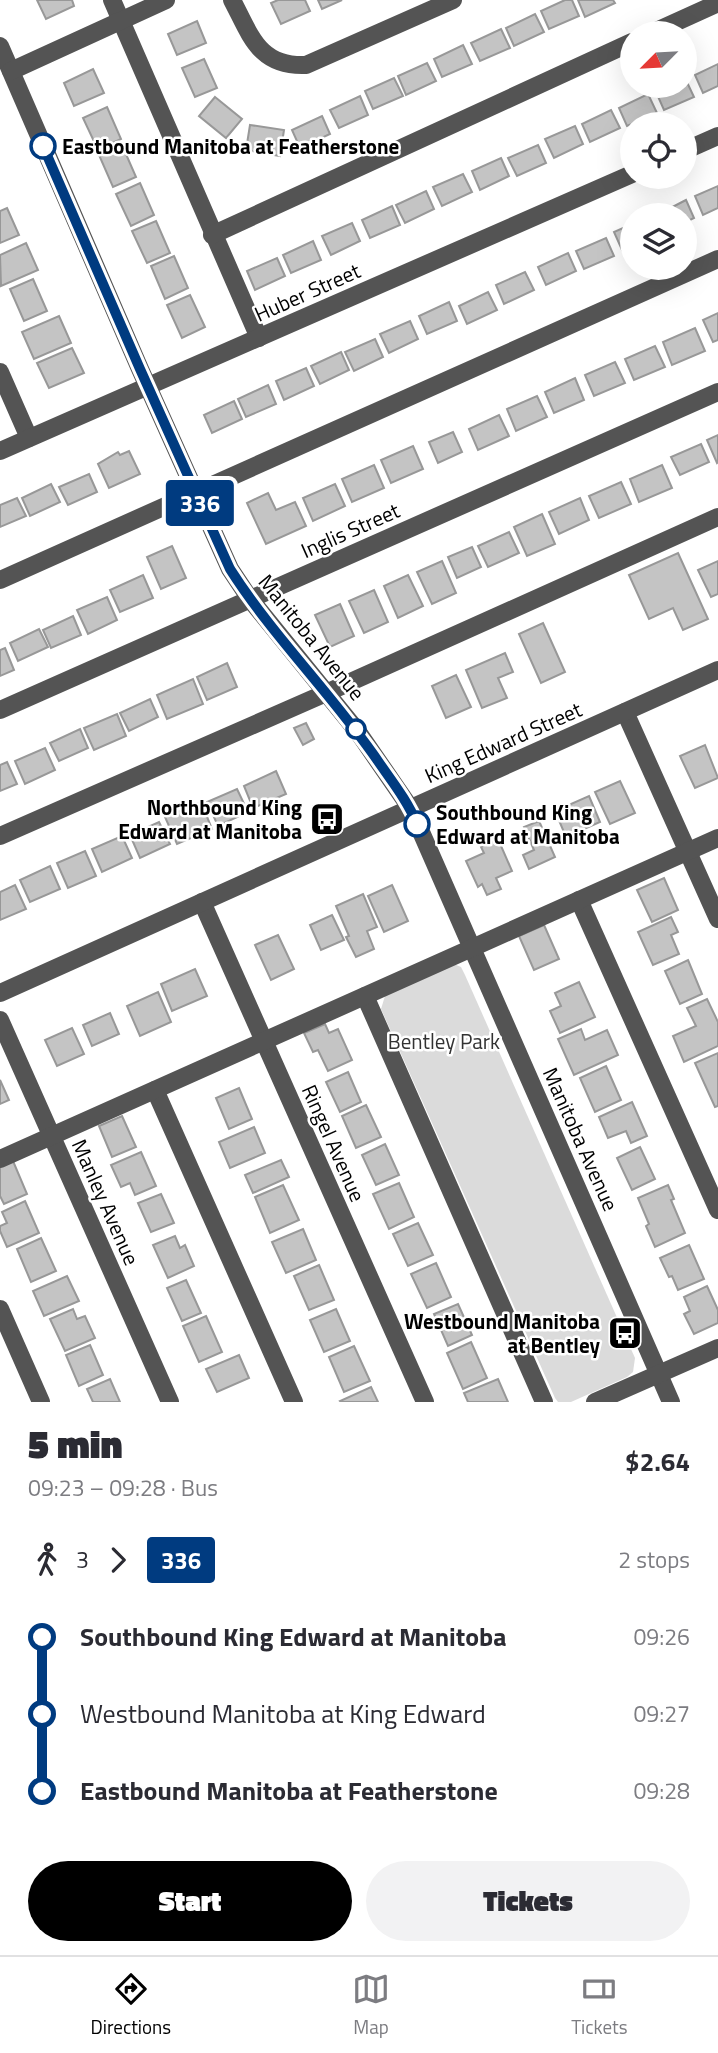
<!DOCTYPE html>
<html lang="en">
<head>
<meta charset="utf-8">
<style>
  :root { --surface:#fff; --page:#f2f2f3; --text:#2b2b33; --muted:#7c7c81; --line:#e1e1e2; --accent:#000 }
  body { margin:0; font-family:"Titillium Web",sans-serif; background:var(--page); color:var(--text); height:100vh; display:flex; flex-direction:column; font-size:26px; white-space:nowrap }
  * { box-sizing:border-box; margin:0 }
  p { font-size:23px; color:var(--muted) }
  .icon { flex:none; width:38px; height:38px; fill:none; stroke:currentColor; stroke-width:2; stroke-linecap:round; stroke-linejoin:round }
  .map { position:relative; height:1402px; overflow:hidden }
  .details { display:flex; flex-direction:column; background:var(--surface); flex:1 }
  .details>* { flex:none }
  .badge { padding:0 14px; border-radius:5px; font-size:24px; line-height:46px }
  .needle { width:46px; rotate:246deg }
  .buttons { position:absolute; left:620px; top:21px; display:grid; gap:14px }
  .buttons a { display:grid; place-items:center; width:77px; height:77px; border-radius:50%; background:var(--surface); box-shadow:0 7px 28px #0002; font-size:35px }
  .map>.badge { position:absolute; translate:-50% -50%; box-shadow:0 0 0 4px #fff }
  .legs { display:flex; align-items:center; gap:10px; height:77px; padding:0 28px; font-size:23px }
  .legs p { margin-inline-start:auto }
  .head { display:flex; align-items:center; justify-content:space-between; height:119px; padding:0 28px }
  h1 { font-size:38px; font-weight:800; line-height:52px }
  .action { display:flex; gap:14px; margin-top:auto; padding:14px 28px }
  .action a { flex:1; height:80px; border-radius:42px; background:var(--accent); color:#fff; font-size:28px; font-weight:800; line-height:80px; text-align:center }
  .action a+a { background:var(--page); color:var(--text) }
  ul { padding:0 28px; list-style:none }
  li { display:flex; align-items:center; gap:24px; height:77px; font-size:26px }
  li i { display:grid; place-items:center; width:10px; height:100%; margin:0 9px; background:currentColor }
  li i::after { content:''; width:18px; height:18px; margin:-9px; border:5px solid; border-radius:50%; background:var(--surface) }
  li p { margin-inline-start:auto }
  li:first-child i { background:linear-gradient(#0000 50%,currentColor 0) }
  li:last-child i { background:linear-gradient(currentColor 50%,#0000 0) }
  .tab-bar { display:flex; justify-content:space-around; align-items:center; height:98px; border-top:2px solid var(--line); background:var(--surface); font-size:19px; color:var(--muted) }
  .tab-bar a { display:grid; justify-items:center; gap:4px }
  .tab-bar .active { color:var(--accent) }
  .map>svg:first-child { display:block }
  .green { fill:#dbdbdb }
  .building { fill:#c4c4c4; stroke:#989898; stroke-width:2 }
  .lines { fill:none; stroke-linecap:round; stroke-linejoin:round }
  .minor { stroke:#545454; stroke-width:18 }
  .line-1-casing { stroke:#fff; stroke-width:16 }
  .line-1 { stroke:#003b80; stroke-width:10 }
  .stop-1-dot { fill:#fff; stroke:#003b80; stroke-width:3.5 }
  .labels { text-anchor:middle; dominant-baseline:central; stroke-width:5; stroke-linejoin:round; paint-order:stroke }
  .stop-label { font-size:21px; font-weight:bold; fill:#000; stroke:#fff; text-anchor:start }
  .street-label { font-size:21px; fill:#000; stroke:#fff }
  .poi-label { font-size:21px; font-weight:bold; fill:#000; stroke:#fff; text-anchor:end }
  .park-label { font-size:21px; fill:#323232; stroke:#fff }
</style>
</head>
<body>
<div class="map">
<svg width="718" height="1402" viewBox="0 0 718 1402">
  <rect width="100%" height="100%" fill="#fff"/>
  <path class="green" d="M454,964L461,967L465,975L635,1358L633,1372L627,1377L571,1402H558L555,1398L381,1009L385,996Z"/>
  <g class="building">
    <path d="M37,0H72L74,6L46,19Z"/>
    <path d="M278,0H305L310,11L281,24L271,3Z"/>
    <path d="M318,0H342L322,9Z"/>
    <path d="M565,0H572L579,16L549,29L541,11Z"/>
    <path d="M578,0H613L615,3L585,17Z"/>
    <path d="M535,14L544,32L514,46L506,28Z"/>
    <path d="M197,21L206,43L177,55L168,34Z"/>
    <path d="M501,29L510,48L480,61L471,43Z"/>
    <path d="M463,45L472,64L442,77L434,59Z"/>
    <path d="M204,59L217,88L195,97L182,68Z"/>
    <path d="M427,63L436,81L406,95L398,76Z"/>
    <path d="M718,64V86L703,93L695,75Z"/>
    <path d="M93,69L104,93L74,106L64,83Z"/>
    <path d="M394,78L403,96L373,109L365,91Z"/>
    <path d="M685,78L694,97L664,110L656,92L669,86H684Z"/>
    <path d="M648,94L657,113L627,126L619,108Z"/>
    <path d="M360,96L368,115L339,128L330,110Z"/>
    <path d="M215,97L242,119L226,138L199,116Z"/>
    <path d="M107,107L121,139L98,150L83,118Z"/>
    <path d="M611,110L620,128L590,142L582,124Z"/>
    <path d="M322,116L330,134L300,148L292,130Z"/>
    <path d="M250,125L284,130L280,156L246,150Z"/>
    <path d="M575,126L583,144L554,158L545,139Z"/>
    <path d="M122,145L136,177L113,187L99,155Z"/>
    <path d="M538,145L546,163L517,176L508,158Z"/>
    <path d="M501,158L509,176L480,190L472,171Z"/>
    <path d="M463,174L472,192L442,206L433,187Z"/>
    <path d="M140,183L154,215L131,226L116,194Z"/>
    <path d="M718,186V208L703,215L695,196Z"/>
    <path d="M426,191L434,209L405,223L396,205Z"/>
    <path d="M686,200L694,218L684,223V215H657Z"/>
    <path d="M392,206L400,225L370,238L362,220Z"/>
    <path d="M7,208L19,235L0,243V211Z"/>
    <path d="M156,221L170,253L147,263L132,231Z"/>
    <path d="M352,223L360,241L331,255L322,236Z"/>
    <path d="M632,224V246L622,250L614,232Z"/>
    <path d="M606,238L614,256L584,269L576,251Z"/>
    <path d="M313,241L321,260L291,273L283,255Z"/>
    <path d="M26,243L38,270L1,286L0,255Z"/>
    <path d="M568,253L576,271L546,285L538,267Z"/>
    <path d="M174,256L188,288L165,299L151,266Z"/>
    <path d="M277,258L285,276L255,290L247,271Z"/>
    <path d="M525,272L534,290L504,304L496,285Z"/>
    <path d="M33,279L47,311L24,321L10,289Z"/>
    <path d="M488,292L497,310L467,324L459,306Z"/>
    <path d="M190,295L205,327L182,338L167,305Z"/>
    <path d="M449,302L457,321L427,334L419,316Z"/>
    <path d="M718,313V340L713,342L703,320Z"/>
    <path d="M59,316L71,343L34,359L22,332Z"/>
    <path d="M410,321L418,339L389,353L380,334Z"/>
    <path d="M695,328L705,351L672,365L663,342Z"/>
    <path d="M375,339L383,357L354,371L345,352Z"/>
    <path d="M655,346L665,367L634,380L625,359Z"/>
    <path d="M72,348L84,373L49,388L37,363Z"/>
    <path d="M341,352L349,370L320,384L311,366Z"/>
    <path d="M615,362L625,383L594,396L585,375Z"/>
    <path d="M306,368L314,386L284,400L276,381Z"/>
    <path d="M575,378L584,400L554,413L545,392Z"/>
    <path d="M268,385L276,404L246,417L238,399Z"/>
    <path d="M537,396L547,417L516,431L507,409Z"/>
    <path d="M234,401L242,419L212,433L204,415Z"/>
    <path d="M499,415L509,436L478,450L469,429Z"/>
    <path d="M453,432L462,452L438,463L429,442Z"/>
    <path d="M718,435V462L717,463L707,440Z"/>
    <path d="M701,444L709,462L680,475L671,457Z"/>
    <path d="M413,446L423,469L391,483L381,460Z"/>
    <path d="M129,451L140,474L109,488L98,464L118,452L120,455Z"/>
    <path d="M374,465L384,488L352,502L342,479Z"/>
    <path d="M662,465L672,488L639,502L630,479Z"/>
    <path d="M89,474L97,492L68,505L59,487Z"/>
    <path d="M621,482L631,504L599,518L589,496Z"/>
    <path d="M51,484L60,502L30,516L22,498Z"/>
    <path d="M335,484L345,506L313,521L303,498Z"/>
    <path d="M268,493L276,510L295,502L306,526L266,544L247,503Z"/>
    <path d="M17,498L26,516L0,527V505Z"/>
    <path d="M580,498L589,520L559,534L549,512Z"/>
    <path d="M542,514L555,544L527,556L514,527Z"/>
    <path d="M509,532L519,553L488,567L478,546Z"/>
    <path d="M172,546L186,578L161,589L147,557Z"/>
    <path d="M472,547L481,567L457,578L448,557Z"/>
    <path d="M678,553L708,619L683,630L673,608L649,619L629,575Z"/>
    <path d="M442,561L456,593L432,604L417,572Z"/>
    <path d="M718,561V594L711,597L698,570Z"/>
    <path d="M143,575L153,598L120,612L110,590Z"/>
    <path d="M408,575L423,606L398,618L384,586Z"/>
    <path d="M374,590L388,622L364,633L349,601Z"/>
    <path d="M107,597L117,620L88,634L77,610Z"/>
    <path d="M340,604L354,636L330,647L315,615Z"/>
    <path d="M73,616L81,635L51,648L43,630Z"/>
    <path d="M543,623L565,672L541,683L519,634Z"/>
    <path d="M39,629L48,647L18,661L10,643Z"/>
    <path d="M5,648L14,670L0,676V650Z"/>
    <path d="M505,653L513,672L498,678L507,698L482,708L466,670Z"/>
    <path d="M227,663L237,687L207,700L197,677Z"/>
    <path d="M456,675L471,707L446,718L432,686Z"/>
    <path d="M193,679L203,704L167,719L157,695Z"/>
    <path d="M150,699L158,717L129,731L120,713Z"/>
    <path d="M117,714L126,736L94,750L84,728Z"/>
    <path d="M306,723L314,739L303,745L294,728Z"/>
    <path d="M80,729L88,748L59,761L50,743Z"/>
    <path d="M705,745L718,778L695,788L680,756Z"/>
    <path d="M45,748L55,770L25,784L15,761Z"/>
    <path d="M7,762L17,784L0,791V765Z"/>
    <path d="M276,771L286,794L253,808L244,786Z"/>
    <path d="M620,781L635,813L610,824L595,792Z"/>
    <path d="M237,789L248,812L218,826L207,802Z"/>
    <path d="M589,796L600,822L566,837L555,811Z"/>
    <path d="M201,802L212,829L177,844L165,817Z"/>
    <path d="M539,821L555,857L529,869L523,855L534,850L524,827Z"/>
    <path d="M159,822L170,844L140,858L130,835Z"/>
    <path d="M122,836L132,858L102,872L92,849Z"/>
    <path d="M498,839L512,871L496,878L501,889L487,895L482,884L478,887L466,861L484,853L481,847Z"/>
    <path d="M85,851L96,876L68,888L57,863Z"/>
    <path d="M50,866L60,889L30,902L20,880Z"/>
    <path d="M664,878L678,910L652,922L637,890Z"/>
    <path d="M15,885L26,909L0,920V892Z"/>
    <path d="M392,885L408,921L384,932L368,896Z"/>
    <path d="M363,894L377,927L367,931L374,949L356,957L346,937L349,936L336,906Z"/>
    <path d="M332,915L344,940L321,950L310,925Z"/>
    <path d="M671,917L678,932L671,935L679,954L653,965L638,932Z"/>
    <path d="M544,925L559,959L534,970L519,936Z"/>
    <path d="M278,935L294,969L271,980L255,945Z"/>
    <path d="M688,960L702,994L680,1004L665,971Z"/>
    <path d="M195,969L207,996L172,1011L161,984Z"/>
    <path d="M579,982L595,1017L560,1033L550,1011L561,1006L555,993Z"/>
    <path d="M158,992L171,1022L140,1036L127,1006Z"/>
    <path d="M707,999L718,1022V1046L684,1062L673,1036L696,1026L687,1008Z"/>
    <path d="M110,1013L119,1034L92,1046L83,1025Z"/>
    <path d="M325,1024L329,1033L338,1029L352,1060L328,1071L318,1050L313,1052L304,1033Z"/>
    <path d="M72,1028L84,1054L57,1066L45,1040Z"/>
    <path d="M581,1029L585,1040L607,1030L618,1055L574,1075L558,1039Z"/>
    <path d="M718,1053V1106L715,1107L695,1063Z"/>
    <path d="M606,1066L621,1100L595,1112L580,1078Z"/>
    <path d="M348,1072L361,1102L340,1112L326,1082Z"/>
    <path d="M0,1080L9,1100L0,1104Z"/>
    <path d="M239,1088L252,1119L229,1129L216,1098Z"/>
    <path d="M632,1102L647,1136L631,1143L626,1131L608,1138L599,1117Z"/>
    <path d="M366,1105L381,1137L356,1148L342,1116Z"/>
    <path d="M122,1116L136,1147L112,1157L99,1126Z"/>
    <path d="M254,1127L265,1153L230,1168L219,1142Z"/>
    <path d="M385,1144L399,1175L376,1185L362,1155Z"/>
    <path d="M640,1147L655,1179L632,1190L617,1158Z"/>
    <path d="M141,1152L156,1186L135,1195L130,1183L121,1187L111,1165Z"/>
    <path d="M281,1160L289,1177L253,1193L245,1175Z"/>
    <path d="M13,1161L27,1194L4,1204L0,1196V1167Z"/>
    <path d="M399,1183L414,1217L389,1229L373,1194Z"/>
    <path d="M283,1185L299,1220L270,1233L255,1197Z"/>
    <path d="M668,1185L674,1199L671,1200L685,1233L655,1247L646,1226L649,1224L638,1198Z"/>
    <path d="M161,1194L174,1223L151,1232L138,1203Z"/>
    <path d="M25,1201L39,1233L7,1247L0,1231V1226L7,1223L2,1212Z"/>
    <path d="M418,1223L433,1255L408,1266L393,1234Z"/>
    <path d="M303,1229L316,1260L286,1273L272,1242Z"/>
    <path d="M175,1236L180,1248L185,1245L194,1266L168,1278L153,1245Z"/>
    <path d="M41,1238L56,1271L31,1282L17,1249Z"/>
    <path d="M689,1245L704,1279L678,1290L672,1276L669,1277L660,1258Z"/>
    <path d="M436,1263L451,1297L427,1308L411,1274Z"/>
    <path d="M319,1265L334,1300L309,1310L294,1276Z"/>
    <path d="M67,1276L79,1301L44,1316L33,1291Z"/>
    <path d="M186,1280L201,1313L182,1321L167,1288Z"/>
    <path d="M707,1286L718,1310V1323L694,1334L684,1314L690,1311L684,1297Z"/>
    <path d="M458,1304L472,1335L448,1346L434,1314Z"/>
    <path d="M73,1309L77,1319L85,1316L95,1338L65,1351L50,1319Z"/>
    <path d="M336,1309L350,1341L324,1352L310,1320Z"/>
    <path d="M206,1316L222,1352L199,1362L183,1326Z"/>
    <path d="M471,1342L487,1378L463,1389L447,1353Z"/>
    <path d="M90,1345L103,1375L79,1386L66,1355Z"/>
    <path d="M354,1346L370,1381L344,1392L329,1357Z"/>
    <path d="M239,1355L249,1378L217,1392L206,1369Z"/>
    <path d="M110,1379L120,1402H93L87,1389Z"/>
    <path d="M498,1379L508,1402H468L464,1393Z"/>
    <path d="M371,1387L378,1402H341L340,1401Z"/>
  </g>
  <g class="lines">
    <g class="minor">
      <path d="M112,0L259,338"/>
      <path d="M232,0C251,36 259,67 306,65L453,0"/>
      <path d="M652,33L718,3"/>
      <path d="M0,46L140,369L230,569L250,599L358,732L411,809L671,1402"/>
      <path d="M11,71L166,0"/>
      <path d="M684,151L718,136"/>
      <path d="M212,235L632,42"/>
      <path d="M0,372L29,438"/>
      <path d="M0,451L632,174"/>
      <path d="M0,580L718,259"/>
      <path d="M0,710L718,392"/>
      <path d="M625,712L718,919"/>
      <path d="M0,836L326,693L718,517"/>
      <path d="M579,900L718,1210"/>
      <path d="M202,902L425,1402"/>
      <path d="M0,993L718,670"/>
      <path d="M365,996L544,1402"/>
      <path d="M0,1020L170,1402"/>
      <path d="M155,1090L294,1402"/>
      <path d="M0,1159L718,838"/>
      <path d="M0,1309L41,1402"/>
      <path d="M595,1402L718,1348"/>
    </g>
  </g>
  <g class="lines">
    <g class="line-1-casing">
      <path id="line-1" d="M43,146L140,369L230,569C274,638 334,696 380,764C394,784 408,802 417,824"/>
    </g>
    <use href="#line-1" class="line-1"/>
  </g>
  <defs>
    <g id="bus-square" transform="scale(1.75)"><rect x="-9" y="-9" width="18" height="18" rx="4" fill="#000" stroke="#fff"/><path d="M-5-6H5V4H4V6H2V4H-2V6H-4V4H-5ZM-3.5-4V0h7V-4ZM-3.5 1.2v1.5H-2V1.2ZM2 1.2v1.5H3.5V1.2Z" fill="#fff"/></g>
  </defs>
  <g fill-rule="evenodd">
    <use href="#bus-square" x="327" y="819"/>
    <use href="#bus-square" x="625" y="1333"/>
  </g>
  <g class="stop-1-dot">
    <circle cx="43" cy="146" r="12"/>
    <circle cx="356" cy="729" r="9"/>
    <circle cx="417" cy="824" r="12"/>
  </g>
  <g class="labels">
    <g class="stop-label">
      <text x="62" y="146">Eastbound Manitoba at Featherstone</text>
      <text x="436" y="812">Southbound King<tspan x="436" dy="24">Edward at Manitoba</tspan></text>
    </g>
    <g class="street-label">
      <text transform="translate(307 292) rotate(-24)">Huber Street</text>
      <text transform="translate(350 530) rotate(-24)">Inglis Street</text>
      <text transform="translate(312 637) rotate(51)">Manitoba Avenue</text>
      <text transform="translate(503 742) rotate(-24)">King Edward Street</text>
      <text transform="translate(581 1139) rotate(66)">Manitoba Avenue</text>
      <text transform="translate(334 1143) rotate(66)">Ringel Avenue</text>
      <text transform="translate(106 1202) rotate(66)">Manley Avenue</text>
    </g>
    <g class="poi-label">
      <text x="302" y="807">Northbound King<tspan x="302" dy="24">Edward at Manitoba</tspan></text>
      <text x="600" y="1321">Westbound Manitoba<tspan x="600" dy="24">at Bentley</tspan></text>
    </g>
    <g class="park-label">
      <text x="444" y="1041">Bentley Park</text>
    </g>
  </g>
</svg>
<div class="buttons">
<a><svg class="needle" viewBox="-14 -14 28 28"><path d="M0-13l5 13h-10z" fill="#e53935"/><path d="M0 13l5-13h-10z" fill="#7c7c81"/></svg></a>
<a><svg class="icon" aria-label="locate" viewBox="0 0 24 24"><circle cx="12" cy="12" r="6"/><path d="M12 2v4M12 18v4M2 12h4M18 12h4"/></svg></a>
<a><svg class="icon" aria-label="layers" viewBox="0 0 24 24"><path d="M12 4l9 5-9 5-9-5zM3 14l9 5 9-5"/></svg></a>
</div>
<b class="badge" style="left:200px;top:503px;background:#003b80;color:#fff">336</b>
</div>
<section class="details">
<div class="head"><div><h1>5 min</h1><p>09:23 – 09:28 · Bus</p></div><b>$2.64</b></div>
<div class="legs"><svg class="icon" aria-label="walk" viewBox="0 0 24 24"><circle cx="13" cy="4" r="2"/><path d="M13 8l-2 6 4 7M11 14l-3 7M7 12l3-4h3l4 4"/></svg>3<svg class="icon" aria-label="forward" viewBox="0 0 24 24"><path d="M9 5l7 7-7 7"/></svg><b class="badge" style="background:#003b80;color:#fff">336</b><p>2 stops</p></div>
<ul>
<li><i style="color:#003b80"></i><b>Southbound King Edward at Manitoba</b><p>09:26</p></li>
<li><i style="color:#003b80"></i><span>Westbound Manitoba at King Edward</span><p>09:27</p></li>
<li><i style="color:#003b80"></i><b>Eastbound Manitoba at Featherstone</b><p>09:28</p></li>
</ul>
<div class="action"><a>Start</a><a>Tickets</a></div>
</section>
<nav class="tab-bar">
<a class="active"><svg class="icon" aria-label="directions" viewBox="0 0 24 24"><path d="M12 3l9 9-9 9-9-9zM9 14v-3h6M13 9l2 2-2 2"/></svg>Directions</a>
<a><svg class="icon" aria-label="map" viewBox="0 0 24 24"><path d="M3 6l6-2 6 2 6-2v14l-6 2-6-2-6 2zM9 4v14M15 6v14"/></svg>Map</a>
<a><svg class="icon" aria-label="tickets" viewBox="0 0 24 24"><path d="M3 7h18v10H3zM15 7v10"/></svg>Tickets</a>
</nav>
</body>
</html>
